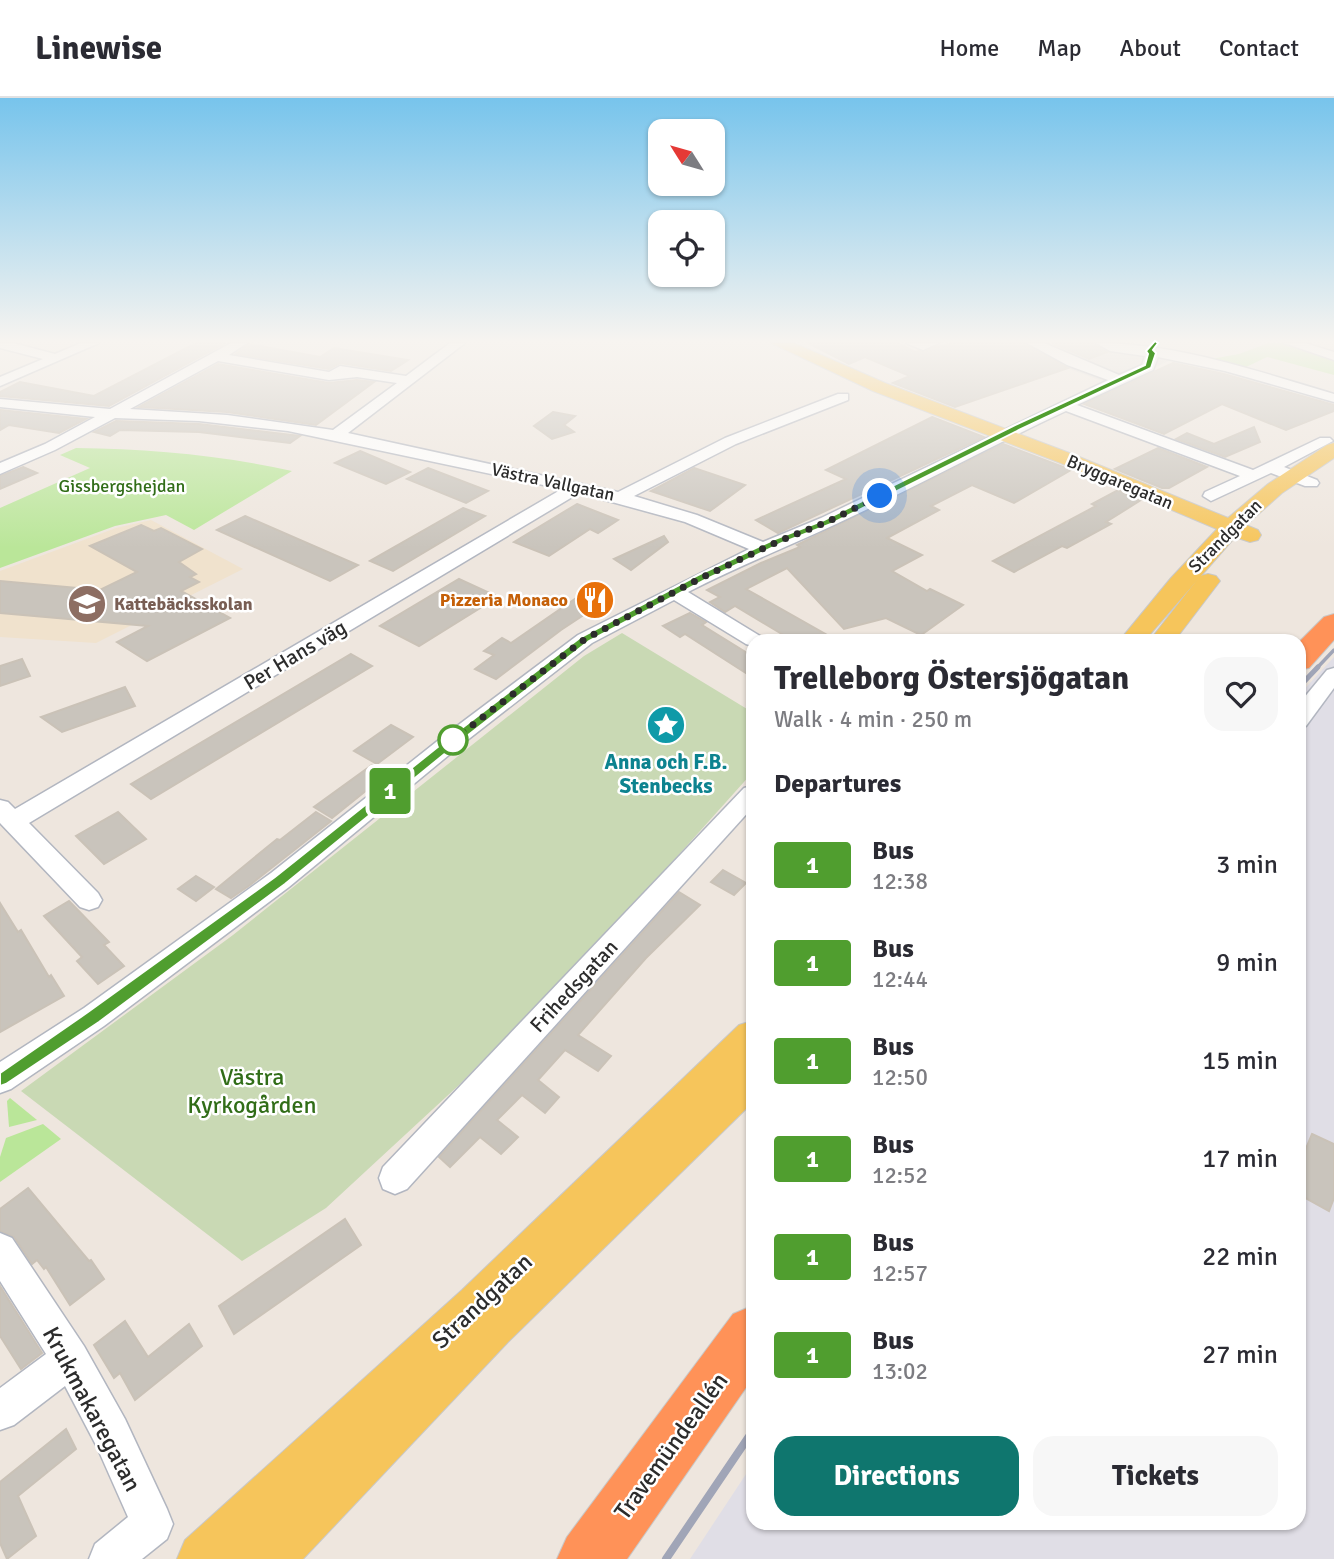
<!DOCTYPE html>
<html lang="en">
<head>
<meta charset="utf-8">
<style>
  :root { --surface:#fff; --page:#f7f7f7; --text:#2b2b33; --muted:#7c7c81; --line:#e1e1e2; --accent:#0f766e }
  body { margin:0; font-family:Signika,sans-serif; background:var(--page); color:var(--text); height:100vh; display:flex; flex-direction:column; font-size:26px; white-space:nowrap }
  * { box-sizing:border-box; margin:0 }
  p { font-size:23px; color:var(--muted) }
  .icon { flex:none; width:38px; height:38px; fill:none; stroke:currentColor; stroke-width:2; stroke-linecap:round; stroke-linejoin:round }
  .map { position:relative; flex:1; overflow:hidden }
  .drawer { position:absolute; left:746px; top:536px; width:560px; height:896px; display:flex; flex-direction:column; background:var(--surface); border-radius:21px; box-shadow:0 2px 5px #0004 }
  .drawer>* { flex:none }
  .badge { padding:0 14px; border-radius:5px; font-size:24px; line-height:46px }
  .needle { width:46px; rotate:307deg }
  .buttons { position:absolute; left:648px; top:21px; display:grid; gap:14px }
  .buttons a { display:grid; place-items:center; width:77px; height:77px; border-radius:14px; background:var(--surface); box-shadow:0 2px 5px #0004; font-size:35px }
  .you { position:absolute; width:35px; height:35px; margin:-18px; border:5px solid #fff; border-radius:50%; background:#1a73e8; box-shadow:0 0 0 10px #1a73e833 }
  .map>.badge { position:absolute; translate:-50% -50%; box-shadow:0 0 0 4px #fff }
  h2 { padding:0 28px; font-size:26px; line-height:63px }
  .round { display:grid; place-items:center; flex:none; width:74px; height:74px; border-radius:21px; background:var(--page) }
  .overview { display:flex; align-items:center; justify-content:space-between; height:119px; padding:0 28px }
  h1 { font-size:33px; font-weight:700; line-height:52px }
  .primary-button { display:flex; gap:14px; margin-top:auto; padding:14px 28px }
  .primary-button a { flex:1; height:80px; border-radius:21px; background:var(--accent); color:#fff; font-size:28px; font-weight:700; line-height:80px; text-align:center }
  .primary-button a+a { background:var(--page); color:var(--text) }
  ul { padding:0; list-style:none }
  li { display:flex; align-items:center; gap:21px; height:98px; padding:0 28px }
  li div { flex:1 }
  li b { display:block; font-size:26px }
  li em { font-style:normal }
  li .badge { min-width:77px; font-weight:700; text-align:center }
  header { display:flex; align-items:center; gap:42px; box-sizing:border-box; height:98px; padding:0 35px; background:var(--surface); border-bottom:2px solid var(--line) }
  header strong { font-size:33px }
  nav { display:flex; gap:38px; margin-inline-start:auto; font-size:24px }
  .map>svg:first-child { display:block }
  .industrial { fill:#e0dee6 }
  .education { fill:#f0e2cd }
  .green { fill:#bae699 }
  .cemetery { fill:#c9d9b4 }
  .plaza { fill:#ded9d5 }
  .building { fill:#c9c4bc; stroke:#cac2b7; stroke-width:2 }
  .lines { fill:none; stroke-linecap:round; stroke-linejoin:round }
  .minor-casing { stroke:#b2b6c0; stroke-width:3 }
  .major-casing { stroke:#c8c8c8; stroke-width:2 }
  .highway-casing { stroke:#c8c8c8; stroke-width:2 }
  .minor { fill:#fff; fill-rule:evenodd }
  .major { fill:#f6c55b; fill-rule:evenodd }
  .highway { fill:#ff9258; fill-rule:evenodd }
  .rail-far2 { stroke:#a0a5b7; stroke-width:3.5 }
  .rail-far1 { stroke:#a0a5b7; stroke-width:5 }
  .rail { stroke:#a0a5b7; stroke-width:8 }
  .line { fill:#509e2f; stroke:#fff; stroke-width:2 }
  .walk { stroke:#2c2c2c; stroke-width:7; stroke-dasharray:0 12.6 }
  .stop-dot { fill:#fff; stroke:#509e2f; stroke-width:3.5 }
  .labels { text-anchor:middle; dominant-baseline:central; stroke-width:5; stroke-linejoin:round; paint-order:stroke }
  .far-street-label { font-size:18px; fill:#2c2c2c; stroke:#fff }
  .far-park-label { font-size:18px; fill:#316d18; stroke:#fff }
  .far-food-label { font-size:18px; font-weight:bold; fill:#c56008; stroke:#fff; text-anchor:end }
  .far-education-label { font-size:18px; font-weight:bold; fill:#785e54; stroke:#fff; text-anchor:start }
  .street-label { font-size:21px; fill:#2c2c2c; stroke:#fff }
  .culture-label { font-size:21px; font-weight:bold; fill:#0d838f; stroke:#fff }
  .near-park-label { font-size:24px; fill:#316d18; stroke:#fff }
  .near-street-label { font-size:24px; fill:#2c2c2c; stroke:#fff }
</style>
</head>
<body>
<header>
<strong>Linewise</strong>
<nav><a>Home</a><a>Map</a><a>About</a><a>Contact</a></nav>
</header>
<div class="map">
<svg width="1334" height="1461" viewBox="0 0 1334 1461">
  <rect width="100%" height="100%" fill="#eee6de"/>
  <path class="industrial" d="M1334,559V1461H690L752,1367V1424H1298V598Z"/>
  <path class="education" d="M151,422L243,471L96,545L0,539V473L116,430Z"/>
  <g class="green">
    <path d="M1268,245H1281L1334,262V277L1267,259L1244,270L1211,261L1239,256Z"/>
    <path d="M76,350C150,351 220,357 292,373L194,432L166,417L115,428L0,470V410L90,370L60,357Z"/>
    <path d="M10,1000L37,1022L9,1029L7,1003Z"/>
    <path d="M43,1026L61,1041L0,1084V1059L6,1040Z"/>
  </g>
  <path class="cemetery" d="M622,535L752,614V675L631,810L459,987L326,1110L242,1163L21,993L233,837L584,558Z"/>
  <path class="plaza" d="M1128,245L1175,260L1115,288L1067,270Z"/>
  <g class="building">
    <path d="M196,245H225L109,308L0,298V294L20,284L94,298Z"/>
    <path d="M808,245H898L915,254L954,245H1024L1068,270L955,309L893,285L910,278L865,259L849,266Z"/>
    <path d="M1052,245H1093L1107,254L1089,261Z"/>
    <path d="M249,246L320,259L334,250L408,262L391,273L340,265L329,271L236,256Z"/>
    <path d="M1173,265L1224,276L1327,305L1334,307V313L1286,332L1222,306L1164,336L1084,306Z"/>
    <path d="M218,266L329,285L357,282L374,284L316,327L227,314L139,309Z"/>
    <path d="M0,312L86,321L59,335L9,327L0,332Z"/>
    <path d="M553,314L575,318L564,327L574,334L552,341L534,328Z"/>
    <path d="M932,319L984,339L778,435L756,422L846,381L826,372Z"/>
    <path d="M116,323L199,326L300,338L290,345L199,334L120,332L110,338L94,334Z"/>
    <path d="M1254,329L1260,344L1225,359L1176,341L1187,335L1214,346Z"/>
    <path d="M1003,346L1071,372L1014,405L972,387L931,408L939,412L887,440L922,457L892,473L927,493L930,491L963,507L921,537L886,520L844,531L787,470L746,491L836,542H792L735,508L725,514L710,504L720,499L707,492L761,465L800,449L797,447Z"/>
    <path d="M1158,350L1207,369L1169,390H1162L1115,371Z"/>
    <path d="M360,353L410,374L386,386L335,365Z"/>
    <path d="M23,369L37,375L0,391V378Z"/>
    <path d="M428,370L488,393L466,405L407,381Z"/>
    <path d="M694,370L745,387L710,413L651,393Z"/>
    <path d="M1118,392L1141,402L1106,424L1111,426L1067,450L1062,448L1014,474L993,463L1096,408L1092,406Z"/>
    <path d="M577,406L618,422L598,435L590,431L549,458L514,444Z"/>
    <path d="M463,410L485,418L393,473L370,463Z"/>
    <path d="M245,418L358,467L330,483L217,432Z"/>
    <path d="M141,427L154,433L161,430L202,451L179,464L196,476L190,479L199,484L181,493L230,520L147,563L117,544L148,528L0,515V483L100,492L137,474L90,448Z"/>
    <path d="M664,438L668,444L631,472L614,461Z"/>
    <path d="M459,481L498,499L419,548L380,528Z"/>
    <path d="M588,492L608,501L561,532L496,581L475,571L494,557L484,553L502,540L511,545Z"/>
    <path d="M690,515L706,524L702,527L752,558V579L685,536L680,539L663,528Z"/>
    <path d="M351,556L372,568L151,701L131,686Z"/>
    <path d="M22,561L30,578L0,588V568Z"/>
    <path d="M125,589L135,608L62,634L41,619Z"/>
    <path d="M391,627L413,639L377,666L354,653Z"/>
    <path d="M372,667L388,675L332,720L314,709Z"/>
    <path d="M118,714L146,741L104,766L76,738Z"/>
    <path d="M316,714L331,723L250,787L231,800L216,791L277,741L280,742Z"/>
    <path d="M723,772L746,785L734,797L711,784Z"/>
    <path d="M196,778L214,789L196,803L178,791Z"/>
    <path d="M679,794L700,807L646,860L578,937L611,958L598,973L565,952L538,982L559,999L545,1015L522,997L497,1022L518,1039L501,1056L480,1039L450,1069L439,1059Z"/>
    <path d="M69,803L109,844L104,847L124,868L98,886L77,863L82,859L44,818Z"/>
    <path d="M0,805L18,834L21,832L49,879L51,877L64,898L0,934Z"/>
    <path d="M1312,1036L1334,1046V1100L1329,1113L1298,1096V1050L1305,1053Z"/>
    <path d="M28,1090L89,1163L91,1162L104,1181L70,1207L46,1169L44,1171L37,1162L32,1166L14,1139L0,1133V1111Z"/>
    <path d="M345,1121L361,1147L234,1236L219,1208Z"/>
    <path d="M0,1188L42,1255L21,1271L0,1238Z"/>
    <path d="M125,1223L148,1259L189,1226L202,1248L135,1302L120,1275L114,1280L94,1247Z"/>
    <path d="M66,1331L76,1351L18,1398L36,1438L7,1461L0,1445V1384Z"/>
  </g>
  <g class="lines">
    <g class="minor-casing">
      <g id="minor">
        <path d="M0,245H13L55,256L81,245H99L0,288V279L43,261L0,250Z"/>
        <path d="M231,245H247L229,257L329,274L340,268L406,278L450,245H465L348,335L618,394L725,340L838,296H848V302L736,346L634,398L697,417L763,444L821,420L1108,282L1067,267L1027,245H1044L1119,277L1142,267L1145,258L1110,253L1096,245C1176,245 1257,273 1334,296V304L1225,273L1158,259L1153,272L1077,307L1253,372L1320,340H1330L1333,343L1284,369L1317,382L1319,385L1317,388H1305L1271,375L1211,403L1203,398L1205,394L1240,378L1066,313C988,349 912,391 834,427C785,450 736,469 688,494L760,538L763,542H752V548L746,546L674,502L592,545L461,647L289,789L104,928L11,991L0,995V964L84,910L271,775L445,637L578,537L749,451L685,424L579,395L29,725L98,795L102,802L98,809L89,812L80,809L0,725V702L8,704L15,711L562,391L288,333L199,323L115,320L55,352L0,376V365L45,346L95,319L0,309V301L110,311ZM218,263L329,282L357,279L397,285L333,332L227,317L130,311Z"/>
        <path d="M906,245H939L923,252Z"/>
        <path d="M1284,245H1305L1334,254V262Z"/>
        <path d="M1334,570V590L1306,628L1298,630V607L1327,572Z"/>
        <path d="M752,688V710L407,1091L395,1096L383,1091L379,1080L383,1069L744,690Z"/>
        <path d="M0,1135L12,1140L84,1248L125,1321L167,1411L173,1426L167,1441L142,1461H89L95,1446L128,1419L97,1349L65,1288L14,1327L0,1332V1290L46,1256L0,1183Z"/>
      </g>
    </g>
    <g class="major-casing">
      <g id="major">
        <path d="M771,245H794L885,285L1072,356L1228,420L1268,386L1327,347L1334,345V360L1282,395L1246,427L1258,432L1261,437L1258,442L1250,444L1235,439L1145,542H1120L1171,480L1217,431L1058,364L873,293Z"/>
        <path d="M1208,476L1216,478L1220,483L1175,542H1150L1200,478Z"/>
        <path d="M752,923V1005L508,1244L303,1461H177L185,1442L462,1192L739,927Z"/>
      </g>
    </g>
    <g class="highway-casing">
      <g id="highway">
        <path d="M1334,516V542L1309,570L1298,572V545L1324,519Z"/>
        <path d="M752,1208V1281L627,1461H557L567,1439L733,1216Z"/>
      </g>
    </g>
    <use href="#minor" class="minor"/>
    <use href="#major" class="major"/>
    <use href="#highway" class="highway"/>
    <path class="rail-far2" d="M1316,571L1334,552"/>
    <path class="rail-far1" d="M1298,590L1318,569"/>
    <path class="rail" d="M666,1461L752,1334"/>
  </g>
  <linearGradient id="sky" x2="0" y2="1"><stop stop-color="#77c4ec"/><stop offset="0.54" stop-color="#f7f4f0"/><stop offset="1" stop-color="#f7f4f0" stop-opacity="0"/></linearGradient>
  <rect width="1334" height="450" fill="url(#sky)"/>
  <path class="line" d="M1155,243L1158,245L1153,252L1156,255L1151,270L1019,332L831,426L782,445L705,482L589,543L458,645L285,786L99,924L6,986L0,988V975L88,914L275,779L449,640L581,539L698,477L775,441L824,422L1013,328L1145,267L1148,256L1146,253Z"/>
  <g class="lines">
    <path class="walk" d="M453,642L585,541L701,480L779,443L827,424L880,398"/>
  </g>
  <defs>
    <g id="restaurant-disc" transform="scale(2.0125)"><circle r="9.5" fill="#e8710a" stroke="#fff"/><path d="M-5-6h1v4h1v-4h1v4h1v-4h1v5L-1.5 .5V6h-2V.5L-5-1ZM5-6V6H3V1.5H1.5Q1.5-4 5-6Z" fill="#fff"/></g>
    <g id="school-disc" transform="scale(2.0125)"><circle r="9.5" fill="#8d6e63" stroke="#fff"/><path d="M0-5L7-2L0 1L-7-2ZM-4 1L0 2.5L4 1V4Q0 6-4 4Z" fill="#fff"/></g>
    <g id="sight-disc" transform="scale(2.0125)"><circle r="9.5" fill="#0f9aa8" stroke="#fff"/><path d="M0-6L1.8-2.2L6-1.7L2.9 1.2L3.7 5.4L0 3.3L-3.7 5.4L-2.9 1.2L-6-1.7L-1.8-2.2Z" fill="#fff"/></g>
  </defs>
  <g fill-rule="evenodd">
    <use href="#restaurant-disc" x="595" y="502"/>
    <use href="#school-disc" x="87" y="506"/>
    <use href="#sight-disc" x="666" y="627"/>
  </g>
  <circle class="stop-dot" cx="453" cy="642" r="14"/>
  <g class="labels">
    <g class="far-street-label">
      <text transform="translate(553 384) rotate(12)">Västra Vallgatan</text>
      <text transform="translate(1120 384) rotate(23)">Bryggaregatan</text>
      <text transform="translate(1225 438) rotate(-45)">Strandgatan</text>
    </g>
    <g class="far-park-label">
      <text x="122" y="388">Gissbergshejdan</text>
    </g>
    <g class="far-food-label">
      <text x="568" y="502">Pizzeria Monaco</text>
    </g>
    <g class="far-education-label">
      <text x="114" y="506">Kattebäcksskolan</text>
    </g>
    <g class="street-label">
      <text transform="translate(295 557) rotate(-31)">Per Hans väg</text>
      <text transform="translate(574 888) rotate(-47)">Frihedsgatan</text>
    </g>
    <g class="culture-label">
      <text x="666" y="664">Anna och F.B.<tspan x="666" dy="24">Stenbecks</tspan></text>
    </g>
    <g class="near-park-label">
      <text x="252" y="979">Västra<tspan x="252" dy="28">Kyrkogården</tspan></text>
    </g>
    <g class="near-street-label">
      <text transform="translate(482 1203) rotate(-43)">Strandgatan</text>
      <text transform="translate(92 1311) rotate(62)">Krukmakaregatan</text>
      <text transform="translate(671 1348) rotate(-54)">Travemündeallén</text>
    </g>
  </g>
</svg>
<div class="buttons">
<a><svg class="needle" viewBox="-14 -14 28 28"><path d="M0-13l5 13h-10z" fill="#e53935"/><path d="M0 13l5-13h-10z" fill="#7c7c81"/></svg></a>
<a><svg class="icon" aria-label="locate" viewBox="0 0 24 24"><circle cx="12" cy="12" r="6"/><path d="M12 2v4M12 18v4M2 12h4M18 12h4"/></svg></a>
</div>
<div class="you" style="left:880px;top:398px"></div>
<b class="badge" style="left:390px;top:693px;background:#509e2f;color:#fff">1</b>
<section class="drawer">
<div class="overview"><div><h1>Trelleborg Östersjögatan</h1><p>Walk · 4 min · 250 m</p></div><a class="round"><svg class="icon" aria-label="heart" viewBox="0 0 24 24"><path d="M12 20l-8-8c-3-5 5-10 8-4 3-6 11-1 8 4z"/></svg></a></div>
<h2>Departures</h2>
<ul>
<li><span class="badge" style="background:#509e2f;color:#fff">1</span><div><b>Bus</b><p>12:38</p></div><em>3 min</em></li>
<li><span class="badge" style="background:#509e2f;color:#fff">1</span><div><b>Bus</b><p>12:44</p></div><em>9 min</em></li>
<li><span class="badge" style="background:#509e2f;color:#fff">1</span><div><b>Bus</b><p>12:50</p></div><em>15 min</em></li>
<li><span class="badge" style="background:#509e2f;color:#fff">1</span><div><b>Bus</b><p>12:52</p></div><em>17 min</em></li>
<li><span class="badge" style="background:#509e2f;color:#fff">1</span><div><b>Bus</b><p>12:57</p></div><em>22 min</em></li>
<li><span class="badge" style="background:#509e2f;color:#fff">1</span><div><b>Bus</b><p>13:02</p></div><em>27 min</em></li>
</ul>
<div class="primary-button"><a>Directions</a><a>Tickets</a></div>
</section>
</div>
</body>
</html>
